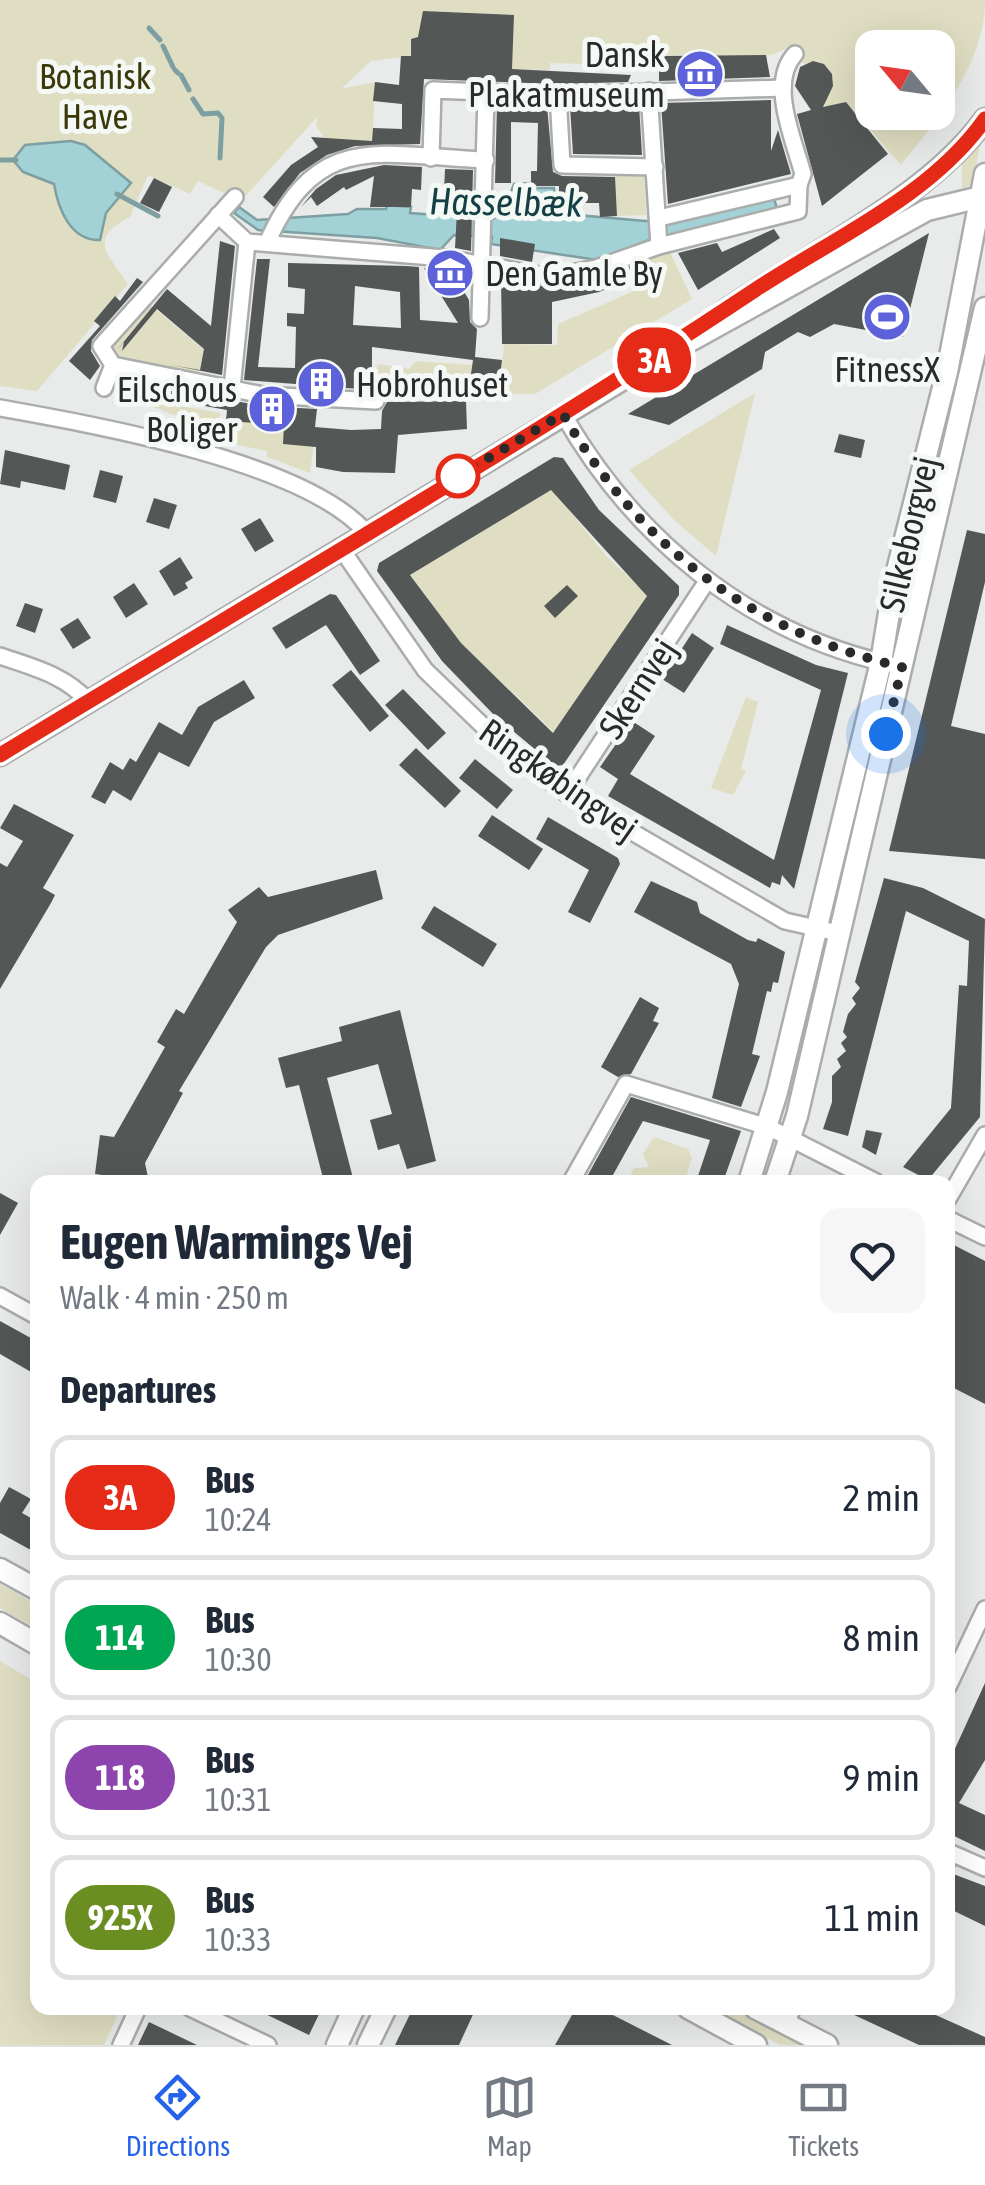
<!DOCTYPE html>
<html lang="en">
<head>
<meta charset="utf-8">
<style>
  :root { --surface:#fff; --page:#f6f6f7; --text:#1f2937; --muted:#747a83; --line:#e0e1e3; --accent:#2563eb }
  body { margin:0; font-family:"Asap Condensed",sans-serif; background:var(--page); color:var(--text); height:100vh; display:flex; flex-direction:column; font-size:38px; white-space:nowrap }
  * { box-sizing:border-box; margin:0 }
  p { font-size:32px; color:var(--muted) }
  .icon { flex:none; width:55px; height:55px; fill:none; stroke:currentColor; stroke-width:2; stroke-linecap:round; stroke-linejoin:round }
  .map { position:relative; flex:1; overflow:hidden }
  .drawer { position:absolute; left:30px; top:1175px; width:925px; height:840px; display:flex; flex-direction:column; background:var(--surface); border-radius:20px; box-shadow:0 10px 40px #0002 }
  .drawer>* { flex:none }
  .badge { padding:0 20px; border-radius:32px; font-size:35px; line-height:65px }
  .needle { width:65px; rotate:299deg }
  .tools { position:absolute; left:855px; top:30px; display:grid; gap:20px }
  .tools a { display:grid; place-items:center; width:100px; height:100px; border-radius:20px; background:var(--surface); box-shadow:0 10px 40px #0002; font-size:50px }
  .you { position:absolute; width:50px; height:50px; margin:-25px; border:8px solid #fff; border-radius:50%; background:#1a73e8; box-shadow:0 0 0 15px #1a73e833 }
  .map>.badge { position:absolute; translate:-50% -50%; box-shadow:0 0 0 5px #fff }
  h2 { padding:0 30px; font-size:38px; line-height:90px }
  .round { display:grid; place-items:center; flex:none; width:105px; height:105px; border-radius:20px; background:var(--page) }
  .summary { display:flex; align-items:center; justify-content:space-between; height:170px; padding:0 30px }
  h1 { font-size:48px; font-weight:700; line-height:75px }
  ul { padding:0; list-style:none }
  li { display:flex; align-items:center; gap:30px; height:125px; margin:0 20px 15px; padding:0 10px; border:5px solid var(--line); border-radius:20px }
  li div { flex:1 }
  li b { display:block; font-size:38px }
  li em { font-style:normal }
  li .badge { min-width:110px; font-weight:700; text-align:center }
  .dock { display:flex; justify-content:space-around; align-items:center; height:140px; border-top:2px solid var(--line); background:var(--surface); font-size:28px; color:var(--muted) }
  .dock a { display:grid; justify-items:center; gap:5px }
  .dock .on { color:var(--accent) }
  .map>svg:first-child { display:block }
  .green { fill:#dfdec2; fill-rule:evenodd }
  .water { fill:#a2d1d6; stroke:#7e9fa2; stroke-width:2.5 }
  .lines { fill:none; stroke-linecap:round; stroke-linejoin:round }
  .stream { stroke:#7e9fa2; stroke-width:5 }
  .building { fill:#535756; fill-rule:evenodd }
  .street-casing { stroke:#aaadab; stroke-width:20 }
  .secondary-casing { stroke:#aaadab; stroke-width:25 }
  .street { stroke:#fff; stroke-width:15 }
  .secondary { stroke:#fff; stroke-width:20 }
  .line-casing { stroke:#fff; stroke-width:22 }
  .line { stroke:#e52b18; stroke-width:15 }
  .walk { stroke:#292a29; stroke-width:10; stroke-dasharray:0 18 }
  .stop-dot { fill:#fff; stroke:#e52b18; stroke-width:5 }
  .labels { text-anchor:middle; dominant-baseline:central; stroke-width:10; stroke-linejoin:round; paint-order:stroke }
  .poi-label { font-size:35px; fill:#292a29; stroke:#f5f9f6; text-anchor:end }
  .park-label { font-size:35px; fill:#3b390a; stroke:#f5f9f6 }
  .street-label { font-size:35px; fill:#292a29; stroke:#f5f9f6 }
  .water-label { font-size:38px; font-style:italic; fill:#144045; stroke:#f5f9f6 }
</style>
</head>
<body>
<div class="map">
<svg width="985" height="2045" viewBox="0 0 985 2045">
  <rect width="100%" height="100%" fill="#e8ebe9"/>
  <g class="green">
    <path d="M0,0H985C985,63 939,118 901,165L846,102L826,107L821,99L833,79C830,64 819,59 805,64L786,49L771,55H622L619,65L550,63V70L512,69L513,15L424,11L418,37L411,40V56L371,61L341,89L375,82L372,148L350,147L342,140L341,151L335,152L316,126L318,116L241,201L198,181L190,194L148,175L130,217C87,239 107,253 128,284L37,391L0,386ZM872,48H938V112H872Z"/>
    <path d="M981,142L972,185L962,188V160Z"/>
    <path d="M614,174H644L646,215L617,216Z"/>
    <path d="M983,238L964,374L937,478L930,483L927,480L966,334Z"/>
    <path d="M670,252L692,299L535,394H372V374L379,364L409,369L416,361L472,365L471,375L501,378L504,344L557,345L558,324L657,281L646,255Z"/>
    <path d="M147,302L204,350L198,375L120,361L108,351Z"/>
    <path d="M755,393L716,556L674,520L629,470Z"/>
    <path d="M124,396L221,413L214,430Z"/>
    <path d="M226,421L316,427L310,473L267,457V451L227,443Z"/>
    <path d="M552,489L607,557L648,594L554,732L461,643L411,575Z"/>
    <path d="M889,680L837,899L834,911L830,910Z"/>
    <path d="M746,697L758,702L741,769L746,771L733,795L711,788Z"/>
    <path d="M823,946L826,948L788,1110L782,1108Z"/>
    <path d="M654,1137L688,1149L692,1158L684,1182H627L634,1168L649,1167L643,1154Z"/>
    <path d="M0,1584L37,1605V1630L0,1608Z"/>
    <path d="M0,1661L37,1683L38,2008H121L104,2045H0Z"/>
    <path d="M710,2008C746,2007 777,2028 808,2045H780Z"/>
  </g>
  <g class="water">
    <path d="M71,141L85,145L131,183L106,213L100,240C70,241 58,208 54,184L23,172L13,160L25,145Z"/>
    <path d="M529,183V188H554L555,205H566V214L668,223L773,196L778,211L649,240L597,260L491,244L492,237L454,235L440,250L377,238L258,230L234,213L239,207L257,220L348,214L357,209H386L387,205L411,207L410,213L493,219L504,210L514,184Z"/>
  </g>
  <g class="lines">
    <g class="stream">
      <path d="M149,28L160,40"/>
      <path d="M163,46L173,67"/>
      <path d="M175,70L178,73"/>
      <path d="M181,75L189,90"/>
      <path d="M193,99L203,114L218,113L222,118L220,158"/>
      <path d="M0,160H16"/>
      <path d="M117,194L158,216"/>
    </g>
  </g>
  <g class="building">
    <path d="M423,11L514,15L512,69L631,75L628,82L558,84L424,79L420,144L355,146L327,155L300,173L274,207L263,197L291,165L318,147L311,137L372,141L373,128L402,129V104L373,101L375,82L399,85L401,56H411V39L418,37Z"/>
    <path d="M766,55L770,77L659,81V56Z"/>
    <path d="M813,61L824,64L832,74L833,86L823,107L846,102L888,154L822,206L797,114L811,110L795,86L800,67Z"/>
    <path d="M771,100V151L778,130L791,174L668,204L661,103Z"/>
    <path d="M497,104L547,106L553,172L562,176L615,177L617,216L600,217L599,203H559V186H531V171H537L538,123L511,122V183H495Z"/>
    <path d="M639,104L642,155L573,154L570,106Z"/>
    <path d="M384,165L422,167L421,190L412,189L411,207H370L374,176L346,190L344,187L317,206L311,197L301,207L316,189L336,175Z"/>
    <path d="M445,169L473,170L471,251L455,248L458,192L444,191Z"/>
    <path d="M154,178L172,187L159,212L140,203Z"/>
    <path d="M774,229L780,238L698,290L678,253L717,243L722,252Z"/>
    <path d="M929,233L903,337L834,324L810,337L798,332L765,352L762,369L669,425L628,414Z"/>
    <path d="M500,238L535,244L532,262L500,256Z"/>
    <path d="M220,241L235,246L222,375L171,365L200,370L204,349L157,309L122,351L124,342L117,350L167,289L211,326Z"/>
    <path d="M257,259H270L258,367L295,368L296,327L287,326V313L304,314L305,289L288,287V263L406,266L419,267L420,320L458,323L424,268L452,271L469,300L470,322L477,329L475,357L502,360L500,378L471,374L473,360L372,347V390L244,380ZM355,286L400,292L401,328L353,325Z"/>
    <path d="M648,262L651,270L599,292L552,302V344H502L501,279L553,288Z"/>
    <path d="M137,278L143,282L92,340L91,351L100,366L90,380L69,361L100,326L94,321L115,296L120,301Z"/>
    <path d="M120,378L261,406L317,409L315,427L351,430L381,429L382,411L387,402L466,401L467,429L398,435L395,473L343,472L316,467V447L283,444L284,425L226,421L227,410L115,390Z"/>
    <path d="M839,434L865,440L861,458L834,452Z"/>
    <path d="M5,450L70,465L65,490L21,481L20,488L0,484Z"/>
    <path d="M554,457L563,458L599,510L679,586V595L563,765L555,766L495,716L442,661L377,571L379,563ZM551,490L647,596L553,733L461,643L410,575Z"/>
    <path d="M100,470L123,476L116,503L93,497Z"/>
    <path d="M154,498L177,505L169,529L146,522Z"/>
    <path d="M260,518L274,541L255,552L241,529Z"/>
    <path d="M967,530L985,534V582L951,726L985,734V859L889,851Z"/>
    <path d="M180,557L193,578L185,583L188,588L174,596L159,571Z"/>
    <path d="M134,583L148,604L126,618L113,597Z"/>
    <path d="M567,585L578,596L555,618L544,606Z"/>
    <path d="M330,594L336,595L380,661L360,675L326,625L286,649L272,628Z"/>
    <path d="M25,603L43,609L35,633L16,626Z"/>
    <path d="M78,618L91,638L73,649L60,629Z"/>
    <path d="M727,625L816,665L848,673L794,889L782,875L780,885L772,882L770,888L608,796L618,779L600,767L632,721L655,736L630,774L774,860L821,690L720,644Z"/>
    <path d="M692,633L714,648L684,693L662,679Z"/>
    <path d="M351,670L389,716L370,732L332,685Z"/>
    <path d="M244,680L255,698L214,722L189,767L159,752L131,801L113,790L105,804L91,797L110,762L123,770L130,758L136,762L159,722L182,735L198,707Z"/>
    <path d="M403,689L446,733L428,750L385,705Z"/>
    <path d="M416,748L461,791L445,808L399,765Z"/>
    <path d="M475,759L513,790L497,809L459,778Z"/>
    <path d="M14,804L74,835L43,888L55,895L51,903L0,989V863L7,867L23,841L0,828Z"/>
    <path d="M492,815L543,849L529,870L478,836Z"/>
    <path d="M548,817L618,858L620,864L590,923L568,912L589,870L536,839Z"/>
    <path d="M376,870L383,899L278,935L266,947L179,1091L183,1093L145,1163L149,1182H111L109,1176L95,1174L100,1135L114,1137L165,1047L157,1042L176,1009L184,1014L237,922L228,910L259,887L268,897Z"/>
    <path d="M884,878L923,888L985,919L980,1117L928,1180L903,1167L951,1108L959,985L967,986L969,941L906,911L848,1136L823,1129L832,1102V1076L841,1067L837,1059L846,1051L841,1043L847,1037L843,1032L848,1014L856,1004L852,998L860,988L855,982Z"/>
    <path d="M651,881L697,902L700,913L748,940L756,942L758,938L785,952L778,983L773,982L771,992L767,991L752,1054L760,1056L741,1107L712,1098L739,984L731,964L634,912Z"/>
    <path d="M434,906L497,944L483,967L421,928Z"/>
    <path d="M640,997L659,1008L653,1021L659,1023L631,1074L618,1077L601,1067Z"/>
    <path d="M400,1010L436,1161L407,1169L399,1144L378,1150L370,1120L392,1114L378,1064L327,1078L354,1182H324L299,1085L286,1088L278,1058L342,1041L339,1027Z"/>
    <path d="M631,1097L741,1131L723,1182H696L710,1140L643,1121L609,1182H584Z"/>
    <path d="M866,1130L882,1133L876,1155L862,1147Z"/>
    <path d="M0,1193L18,1203L0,1235Z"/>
    <path d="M948,1242L985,1261V1404L948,1385Z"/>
    <path d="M0,1321L38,1342V1376L0,1354Z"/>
    <path d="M9,1487L31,1499L22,1513L38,1522V1554L0,1533V1503Z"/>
    <path d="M985,1683V1760L959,1803L985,1815V1851L948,1833V1764Z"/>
    <path d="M948,1872L985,1886V1926L948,1908Z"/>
    <path d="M253,2008H322L309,2035Z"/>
    <path d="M413,2008H476L459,2045H395Z"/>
    <path d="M576,2008H599L672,2045H555Z"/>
    <path d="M839,2008H920L985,2037V2045H919Z"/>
    <path d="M149,2022L197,2045H138Z"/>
  </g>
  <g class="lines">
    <g class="street-casing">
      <g id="street">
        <path d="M558,95L562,165L655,167"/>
        <path d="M431,158L433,90L558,95L783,88"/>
        <path d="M218,215L247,242L445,258L551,277L596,268L659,246L649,91"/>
        <path d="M659,218L799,185L803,174C794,140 768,83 795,54"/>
        <path d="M267,243C318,128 381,156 486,160"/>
        <path d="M659,246L798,211L799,185"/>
        <path d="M480,318L486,94"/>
        <path d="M113,365L263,395L376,401"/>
        <path d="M113,365L101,346L235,197"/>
        <path d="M104,388L113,365"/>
        <path d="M232,388L247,242"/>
        <path d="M0,408C95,425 301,461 365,531"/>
        <path d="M563,414C634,538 747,632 889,664"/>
        <path d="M340,547L425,670L510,752L567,794L785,921L838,933"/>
        <path d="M0,656C32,667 65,675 88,701"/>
        <path d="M567,794L707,581"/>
        <path d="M571,1182L626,1084L768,1127L876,1182"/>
        <path d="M948,1199L985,1135"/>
        <path d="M948,1219L985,1237"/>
        <path d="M0,1296L38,1317"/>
        <path d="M948,1687L985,1609"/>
        <path d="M948,1861L951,1853L985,1868"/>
        <path d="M190,2008L268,2045"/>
        <path d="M786,2023L793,2008"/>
        <path d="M121,2045L138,2008"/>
      </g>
    </g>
    <g class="secondary-casing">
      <g id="secondary">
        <path d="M725,311C806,255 929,198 985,119"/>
        <path d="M0,755L650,363L927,210L985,196"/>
        <path d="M749,1182L777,1092L881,662L894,583L947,372L985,174"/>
        <path d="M775,1182L797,1116L985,308"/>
        <path d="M0,1569L38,1590"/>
        <path d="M0,1623L38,1645"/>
        <path d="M688,2008L756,2045"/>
        <path d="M755,2008L827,2045"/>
        <path d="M337,2045L354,2008"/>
        <path d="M368,2045L386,2008"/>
      </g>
    </g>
    <use href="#street" class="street"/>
    <use href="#secondary" class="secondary"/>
  </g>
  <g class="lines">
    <g class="line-casing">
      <path id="line" d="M0,755C253,601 510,453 755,290C832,239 931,196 985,119"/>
    </g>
    <use href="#line" class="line"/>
    <path class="walk" d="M458,476L563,414C640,547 752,632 902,667L886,734"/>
  </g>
  <defs>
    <g id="museum-disc" transform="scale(2.5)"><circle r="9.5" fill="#5e62da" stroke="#f5f9f6"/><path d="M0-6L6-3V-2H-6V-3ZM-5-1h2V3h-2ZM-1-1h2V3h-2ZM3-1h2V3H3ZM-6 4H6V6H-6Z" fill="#fff"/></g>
    <g id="stadium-disc" transform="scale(2.5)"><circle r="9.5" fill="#5e62da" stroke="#f5f9f6"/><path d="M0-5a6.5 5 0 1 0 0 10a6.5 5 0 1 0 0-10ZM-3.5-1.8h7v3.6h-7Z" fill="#fff"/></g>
    <g id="building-disc" transform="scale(2.5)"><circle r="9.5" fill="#5e62da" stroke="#f5f9f6"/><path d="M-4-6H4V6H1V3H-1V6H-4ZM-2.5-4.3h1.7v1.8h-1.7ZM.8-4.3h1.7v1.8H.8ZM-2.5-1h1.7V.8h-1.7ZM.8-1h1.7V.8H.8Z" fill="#fff"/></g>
  </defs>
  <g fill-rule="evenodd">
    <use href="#museum-disc" x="700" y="74"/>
    <use href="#museum-disc" x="450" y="273"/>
    <use href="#stadium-disc" x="887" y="317"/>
    <use href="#building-disc" x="321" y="384"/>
    <use href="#building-disc" x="272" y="409"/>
  </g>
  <circle class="stop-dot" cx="458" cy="476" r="20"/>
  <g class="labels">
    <g class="poi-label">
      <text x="665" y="54">Dansk<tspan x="665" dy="40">Plakatmuseum</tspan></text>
      <text x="485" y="273" text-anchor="start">Den Gamle By</text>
      <text x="887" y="369" text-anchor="middle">FitnessX</text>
      <text x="356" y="384" text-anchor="start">Hobrohuset</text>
      <text x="237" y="389">Eilschous<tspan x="237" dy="40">Boliger</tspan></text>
    </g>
    <g class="park-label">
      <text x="95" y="76">Botanisk<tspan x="95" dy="40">Have</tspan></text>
    </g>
    <g class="street-label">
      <text transform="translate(908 534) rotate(-77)">Silkeborgvej</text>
      <text transform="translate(637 688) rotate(-57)">Skernvej</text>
      <text transform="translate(559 779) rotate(35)">Ringkøbingvej</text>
    </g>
    <g class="water-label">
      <text transform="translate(506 202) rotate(1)">Hasselbæk</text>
    </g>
  </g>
</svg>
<div class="tools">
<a><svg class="needle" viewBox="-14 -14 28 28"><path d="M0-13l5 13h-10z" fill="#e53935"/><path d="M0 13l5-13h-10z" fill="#747a83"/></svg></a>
</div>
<div class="you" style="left:886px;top:734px"></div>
<b class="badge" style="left:654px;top:360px;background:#e52b18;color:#fff">3A</b>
<section class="drawer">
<div class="summary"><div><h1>Eugen Warmings Vej</h1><p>Walk · 4 min · 250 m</p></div><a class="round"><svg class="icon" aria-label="heart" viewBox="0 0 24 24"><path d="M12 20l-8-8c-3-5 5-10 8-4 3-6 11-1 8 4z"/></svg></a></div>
<h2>Departures</h2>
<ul>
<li><span class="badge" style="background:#e52b18;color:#fff">3A</span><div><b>Bus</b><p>10:24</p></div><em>2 min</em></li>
<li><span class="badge" style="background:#00a651;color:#fff">114</span><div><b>Bus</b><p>10:30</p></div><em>8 min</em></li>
<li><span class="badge" style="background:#8e44ad;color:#fff">118</span><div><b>Bus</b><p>10:31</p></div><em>9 min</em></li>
<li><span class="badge" style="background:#6b8e23;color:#fff">925X</span><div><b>Bus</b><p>10:33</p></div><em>11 min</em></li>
</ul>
</section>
</div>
<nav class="dock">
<a class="on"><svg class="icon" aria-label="directions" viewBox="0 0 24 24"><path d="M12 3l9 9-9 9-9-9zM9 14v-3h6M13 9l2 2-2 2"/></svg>Directions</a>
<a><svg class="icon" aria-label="map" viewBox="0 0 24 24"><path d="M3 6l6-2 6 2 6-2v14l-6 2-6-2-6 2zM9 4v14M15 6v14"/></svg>Map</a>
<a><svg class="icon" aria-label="tickets" viewBox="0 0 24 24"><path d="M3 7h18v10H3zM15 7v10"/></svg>Tickets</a>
</nav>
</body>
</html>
